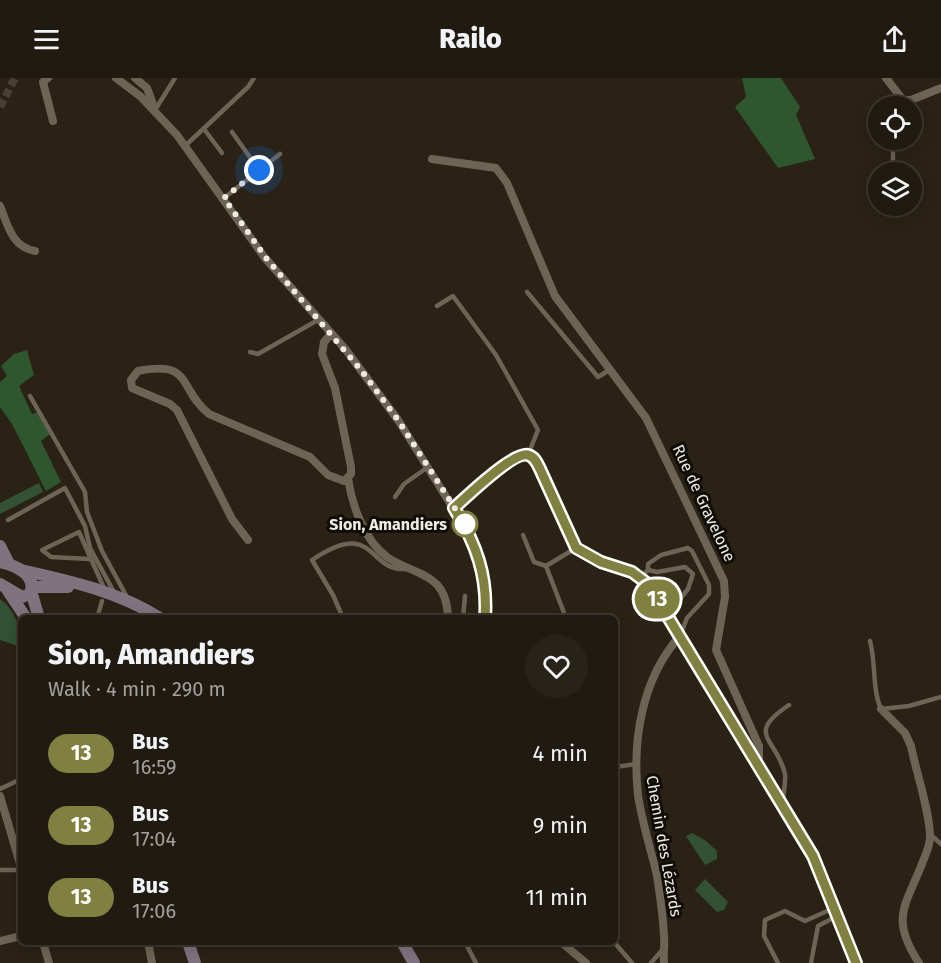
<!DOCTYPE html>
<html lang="en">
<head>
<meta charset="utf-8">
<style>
  :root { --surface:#201a10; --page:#282319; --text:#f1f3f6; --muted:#a2a19f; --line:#3d3830 }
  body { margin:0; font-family:"Fira Sans",sans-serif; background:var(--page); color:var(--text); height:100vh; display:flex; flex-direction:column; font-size:22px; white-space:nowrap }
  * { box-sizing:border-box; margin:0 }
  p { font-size:20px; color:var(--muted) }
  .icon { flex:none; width:33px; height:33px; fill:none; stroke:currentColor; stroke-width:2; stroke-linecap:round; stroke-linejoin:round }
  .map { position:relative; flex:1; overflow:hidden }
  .side { position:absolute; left:18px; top:537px; width:600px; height:330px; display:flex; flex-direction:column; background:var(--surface); border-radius:9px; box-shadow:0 3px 15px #0003,0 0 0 2px var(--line) }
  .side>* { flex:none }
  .badge { padding:0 12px; border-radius:20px; font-size:21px; line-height:39px }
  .buttons { position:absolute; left:868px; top:18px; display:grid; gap:12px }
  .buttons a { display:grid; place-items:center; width:54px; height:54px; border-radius:50%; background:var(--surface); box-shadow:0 3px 15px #0003,0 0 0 2px var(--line); font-size:30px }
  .you { position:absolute; width:30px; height:30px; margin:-15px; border:4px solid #fff; border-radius:50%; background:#1a73e8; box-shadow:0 0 0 9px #1a73e833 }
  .map>.badge { position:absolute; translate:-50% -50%; box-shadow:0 0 0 3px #fff }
  .round { display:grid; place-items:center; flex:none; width:63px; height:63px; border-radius:32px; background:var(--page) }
  .headline { display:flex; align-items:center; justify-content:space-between; height:102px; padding:0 30px }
  h1 { font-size:28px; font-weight:800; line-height:45px }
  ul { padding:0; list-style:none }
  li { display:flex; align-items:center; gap:18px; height:72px; padding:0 30px }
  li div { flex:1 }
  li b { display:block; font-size:22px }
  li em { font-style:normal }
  li .badge { min-width:66px; font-weight:700; text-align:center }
  header { display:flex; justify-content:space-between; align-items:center; height:78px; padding:0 30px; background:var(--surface); font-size:27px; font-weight:800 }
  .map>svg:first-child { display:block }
  .green { fill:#325233 }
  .forest { fill:#2e562f }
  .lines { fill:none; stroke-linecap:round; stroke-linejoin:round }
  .street-tunnel { stroke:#484034; stroke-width:8; stroke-dasharray:8 4; stroke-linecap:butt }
  .lane { stroke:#6d6455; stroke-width:4.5 }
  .street { stroke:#6d6455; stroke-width:8 }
  .secondary { stroke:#7f7380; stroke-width:12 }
  .line-casing { stroke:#fff; stroke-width:14 }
  .line { stroke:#808040; stroke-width:9 }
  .walk { stroke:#f0ebe2; stroke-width:6; stroke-dasharray:0 10.8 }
  .stop-dot { fill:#fff; stroke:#808040; stroke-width:3 }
  .labels { text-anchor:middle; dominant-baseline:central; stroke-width:6; stroke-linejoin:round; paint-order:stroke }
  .street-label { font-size:16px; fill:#f0ebe2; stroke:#100c07 }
  .stop-label { font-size:16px; font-weight:bold; fill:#f0ebe2; stroke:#100c07; text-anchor:end }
</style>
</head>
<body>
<header><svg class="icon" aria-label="menu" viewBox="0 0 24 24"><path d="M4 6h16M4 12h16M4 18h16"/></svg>Railo<svg class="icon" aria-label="share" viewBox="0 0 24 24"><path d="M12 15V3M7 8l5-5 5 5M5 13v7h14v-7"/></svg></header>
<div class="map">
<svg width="941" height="885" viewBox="0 0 941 885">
  <rect width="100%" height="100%" fill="#2a2215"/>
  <g class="green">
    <path d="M39,405L43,414L0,436V425Z"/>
    <path d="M0,521C17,534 21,552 21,573L15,567L0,562Z"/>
    <path d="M692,755L706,763L717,773V781L705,787L686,758Z"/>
    <path d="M705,801L728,824L724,832L717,834L695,812Z"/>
  </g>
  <g class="forest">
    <path d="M742,0H781L800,29L796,37L815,81L778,90L735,29L746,19Z"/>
    <path d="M27,272L34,297L19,308L32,336L39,334L50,356L41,363L61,404L46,413L12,346L0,329V304L7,298L1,288L14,276Z"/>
  </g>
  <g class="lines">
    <path class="street-tunnel" d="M0,29L15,0"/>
    <g class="lane">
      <path d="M155,32L175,0"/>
      <path d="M204,51L222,75"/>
      <path d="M232,54L259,92"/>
      <path d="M893,62V94"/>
      <path d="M185,68L248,9L254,0"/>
      <path d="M224,120L280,76"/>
      <path d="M527,214L598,299L611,291"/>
      <path d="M437,228L453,218L496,277L538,352L528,377"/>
      <path d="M250,274L258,276L318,242"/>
      <path d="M30,318L85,414L87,434L102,473L128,521"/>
      <path d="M395,419L404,406L428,389"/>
      <path d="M8,442L65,410L85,448L90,470L115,516"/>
      <path d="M523,457L534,484L546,488"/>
      <path d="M89,481L51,479L42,472L79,454L104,510"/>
      <path d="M648,492L657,494L685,489L693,496L688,511L667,537"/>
      <path d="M641,499L648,492V486L661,477L688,470L692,473L709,507V516L687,540L680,558"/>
      <path d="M91,540L98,537L102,523"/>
      <path d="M343,540L333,517L312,482C376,439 367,494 406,491"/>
      <path d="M463,540L465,518"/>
      <path d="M566,540L546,488L576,470"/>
      <path d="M870,563C876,585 872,611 881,631L909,628L941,619"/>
      <path d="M615,689L636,686"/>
      <path d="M0,711L21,701"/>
      <path d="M783,724C783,716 786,704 785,696C777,660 744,657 789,627"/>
      <path d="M930,756L941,766"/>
      <path d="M0,792H21"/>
      <path d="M614,864L632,885"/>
      <path d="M467,868L476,885"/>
      <path d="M651,885L663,871"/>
      <path d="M778,885L764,858L765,842L785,833L805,843L834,830"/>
      <path d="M811,885L818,848L837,838"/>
    </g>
    <g class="street">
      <path d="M48,0L43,4L53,43"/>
      <path d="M116,0L140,18L177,57L265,180L346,272L398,342L475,465L486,513L485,540"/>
      <path d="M135,0L147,10L154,29"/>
      <path d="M886,0L903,22H911L941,10"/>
      <path d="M432,81L496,90L507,105L555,218L646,340L724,503L725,519L716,572L759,668V680L756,683"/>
      <path d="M0,128C8,148 12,169 35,173"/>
      <path d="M348,400C352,427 364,462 387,479C417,499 447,494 448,540"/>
      <path d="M454,430C467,419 514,373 528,377C535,379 537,385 540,391L576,470L601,484L632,494L648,506L813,778L856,885"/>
      <path d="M248,462L232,441L177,332L170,326L132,310L131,302L138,293C194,282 177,310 209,336L310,379L328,397L344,403L351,396V389L335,310L322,276L324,264L331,256"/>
      <path d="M881,631L905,655L911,668C916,694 930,734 930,759C930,769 925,777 922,786C905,829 890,840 919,885"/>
      <path d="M0,718L21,789"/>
      <path d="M0,863L21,858"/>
      <path d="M43,864L49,885"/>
      <path d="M148,864L152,885"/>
      <path d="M561,864L586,885"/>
      <path d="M664,885C663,876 665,867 664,858C663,838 660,817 657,798C651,771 642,745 638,717C632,662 642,600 680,558"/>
    </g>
    <g class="secondary">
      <path d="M0,468L9,486"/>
      <path d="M0,484C15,487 38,497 30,516L22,519L0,506"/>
      <path d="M21,492C70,503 117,513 160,540"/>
      <path d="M32,509H68"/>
      <path d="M8,513L26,540"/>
      <path d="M31,513L39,540"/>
      <path d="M188,864L195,885"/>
      <path d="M402,864L414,885"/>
    </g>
  </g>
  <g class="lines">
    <g class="line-casing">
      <path id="line" d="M485,540C488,498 476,465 454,430C466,419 514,373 528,377C535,379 537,385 540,391L576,470L601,484L632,494L648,506L813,778L856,885"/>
    </g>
    <use href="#line" class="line"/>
    <path class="walk" d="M259,92L224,120L266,180L361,292L398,342L465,446"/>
  </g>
  <circle class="stop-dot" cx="465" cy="446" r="12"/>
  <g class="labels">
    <g class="street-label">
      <text transform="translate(704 425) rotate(65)">Rue de Gravelone</text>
      <text transform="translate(664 768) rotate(80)">Chemin des Lézards</text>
    </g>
    <g class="stop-label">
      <text x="447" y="446">Sion, Amandiers</text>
    </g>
  </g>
</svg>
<div class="buttons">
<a><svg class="icon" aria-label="locate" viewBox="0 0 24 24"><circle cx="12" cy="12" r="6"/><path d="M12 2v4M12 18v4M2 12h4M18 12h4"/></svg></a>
<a><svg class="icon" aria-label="layers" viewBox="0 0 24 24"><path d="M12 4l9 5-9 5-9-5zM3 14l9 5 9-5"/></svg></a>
</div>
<div class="you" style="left:259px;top:92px"></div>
<b class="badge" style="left:657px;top:521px;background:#808040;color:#fff">13</b>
<section class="side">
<div class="headline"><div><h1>Sion, Amandiers</h1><p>Walk · 4 min · 290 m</p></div><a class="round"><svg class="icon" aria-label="heart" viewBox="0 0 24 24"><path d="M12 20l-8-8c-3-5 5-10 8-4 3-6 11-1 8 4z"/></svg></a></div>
<ul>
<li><span class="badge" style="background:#808040;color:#fff">13</span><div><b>Bus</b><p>16:59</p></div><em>4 min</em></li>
<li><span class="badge" style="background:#808040;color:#fff">13</span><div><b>Bus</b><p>17:04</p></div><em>9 min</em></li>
<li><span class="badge" style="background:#808040;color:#fff">13</span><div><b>Bus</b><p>17:06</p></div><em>11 min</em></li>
</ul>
</section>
</div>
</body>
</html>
